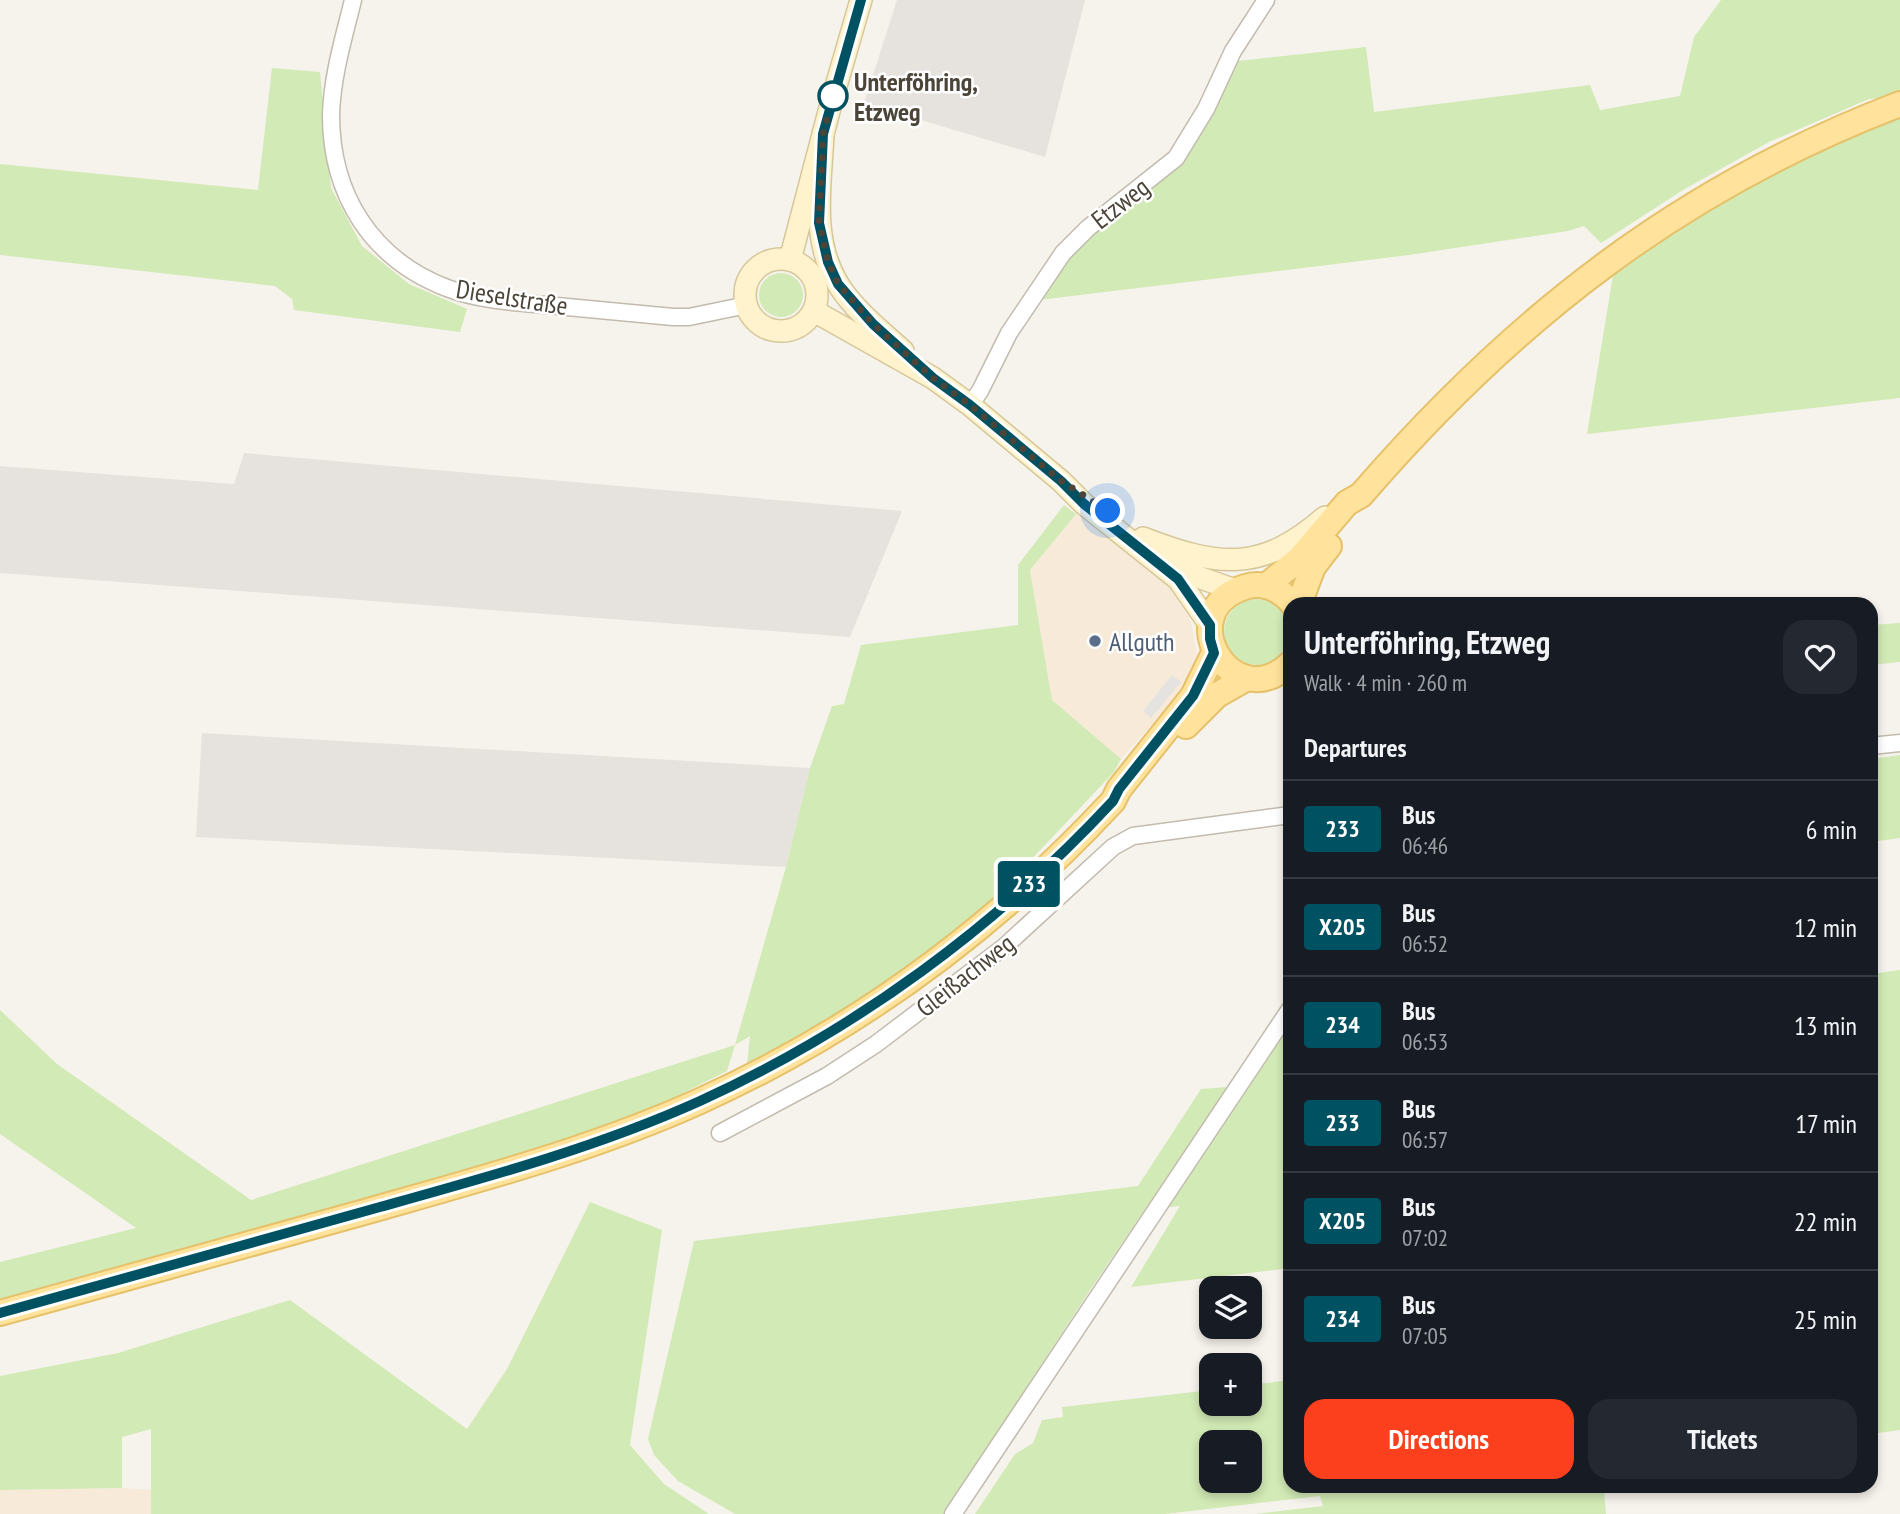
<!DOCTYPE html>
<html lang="en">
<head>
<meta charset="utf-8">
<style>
  :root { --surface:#171b24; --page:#242831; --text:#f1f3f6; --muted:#9ea1a6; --line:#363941; --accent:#fc3f1d }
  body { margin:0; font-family:"PT Sans Narrow",sans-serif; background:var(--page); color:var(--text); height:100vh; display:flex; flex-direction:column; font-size:26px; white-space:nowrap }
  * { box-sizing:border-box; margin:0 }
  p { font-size:23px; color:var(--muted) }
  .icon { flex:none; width:38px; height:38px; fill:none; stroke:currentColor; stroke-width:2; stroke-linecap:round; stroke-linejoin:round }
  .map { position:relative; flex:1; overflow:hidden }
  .side { position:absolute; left:1283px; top:597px; width:595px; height:896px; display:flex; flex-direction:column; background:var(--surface); border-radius:21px; box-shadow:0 4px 10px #0003 }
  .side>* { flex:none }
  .badge { padding:0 14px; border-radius:5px; font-size:24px; line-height:46px }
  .controls { position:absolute; left:1199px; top:1276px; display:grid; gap:14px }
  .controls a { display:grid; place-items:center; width:63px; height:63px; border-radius:14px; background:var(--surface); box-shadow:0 4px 10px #0003; font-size:35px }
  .you { position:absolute; width:35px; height:35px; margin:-18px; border:5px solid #fff; border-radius:50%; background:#1a73e8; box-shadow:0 0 0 10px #1a73e833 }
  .map>.badge { position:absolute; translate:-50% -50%; box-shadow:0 0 0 4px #fff }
  h2 { padding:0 21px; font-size:26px; line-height:63px }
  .round { display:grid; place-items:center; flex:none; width:74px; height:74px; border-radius:21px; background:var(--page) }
  .overview { display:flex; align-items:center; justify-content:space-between; height:119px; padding:0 21px }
  h1 { font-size:33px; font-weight:600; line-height:52px }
  .button { display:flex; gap:14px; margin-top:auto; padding:14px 21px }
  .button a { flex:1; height:80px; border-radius:21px; background:var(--accent); color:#fff; font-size:28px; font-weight:600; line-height:80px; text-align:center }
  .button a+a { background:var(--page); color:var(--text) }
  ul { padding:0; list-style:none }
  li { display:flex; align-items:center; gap:21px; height:98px; padding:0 21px; border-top:2px solid var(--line) }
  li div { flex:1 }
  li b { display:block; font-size:26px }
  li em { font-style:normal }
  li .badge { min-width:77px; font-weight:700; text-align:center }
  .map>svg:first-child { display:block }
  .commercial { fill:#f7ead8 }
  .industrial { fill:#e6e2dd }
  .green { fill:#d2eab5; fill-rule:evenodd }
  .parking { fill:#e5e3e0 }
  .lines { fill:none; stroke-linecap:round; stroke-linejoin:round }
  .street-casing { stroke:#c2bbae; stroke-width:19 }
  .secondary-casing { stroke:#d6c79b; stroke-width:24 }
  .primary-casing { stroke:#e6c16a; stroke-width:28 }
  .street { stroke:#fff; stroke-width:16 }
  .secondary { stroke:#fff3cd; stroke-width:21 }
  .primary { stroke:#ffe39c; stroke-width:24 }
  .line-casing { stroke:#fff; stroke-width:16 }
  .line { stroke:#005262; stroke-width:10 }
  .walk { stroke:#4b4439; stroke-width:7; stroke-dasharray:0 12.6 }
  .stop-dot { fill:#fff; stroke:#005262; stroke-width:3.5 }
  .service-dot { fill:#5c6f8a; stroke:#fff; stroke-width:2.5 }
  .labels { text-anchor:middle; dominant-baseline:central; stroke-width:5; stroke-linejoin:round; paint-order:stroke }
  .stop-label { font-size:26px; font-weight:bold; fill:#4b4439; stroke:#fff; text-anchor:start }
  .street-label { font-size:26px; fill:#4b4439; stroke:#fff }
  .service-label { font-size:26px; fill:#4e5e75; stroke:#fff; text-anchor:start }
</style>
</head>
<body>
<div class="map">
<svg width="1900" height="1514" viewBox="0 0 1900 1514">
  <rect width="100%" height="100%" fill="#f6f3ec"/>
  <g class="commercial">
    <path d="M1076,514L1104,535L1158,568L1187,604L1198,658L1188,687L1180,692L1121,759L1052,700L1030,570Z"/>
    <path d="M122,1488L152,1490L151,1514H0V1490Z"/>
  </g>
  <g class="industrial">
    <path d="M897,0H1085L1045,157L864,103Z"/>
    <path d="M244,453L902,511L850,637L0,573V466L234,484Z"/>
    <path d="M202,733L810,768L786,867L196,837Z"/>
  </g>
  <g class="green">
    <path d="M1721,0H1900V94L1887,98L1869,99L1769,142L1683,190L1601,243L1584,226L1568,231L1409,255L1039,300L1079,243L1179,162L1195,143L1238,61L1366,47L1374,112L1590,85L1600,110L1680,96L1694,37Z"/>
    <path d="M272,68L320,72L331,188L362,246L409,284L467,309L460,332L294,310L292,299L275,286L0,255V164L258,190Z"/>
    <path d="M1900,116V398L1587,434L1614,269L1714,204L1819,149Z"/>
    <circle cx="781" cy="295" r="22"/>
    <path d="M1064,505L1076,514L1030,570L1052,700L1121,759L1114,772L1026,865L1014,883L908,971L832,1021L747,1064L750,1036L735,1045L727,1071L629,1120L538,1152L0,1304V1262L136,1228L0,1134V1010L57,1064L251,1200L735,1045L786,867L810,768L832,706L844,704L861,645L1018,625V565Z"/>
    <circle cx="1257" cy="632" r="33"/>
    <path d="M1900,623V662L1871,665V625Z"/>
    <path d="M1900,755V838L1871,842V759Z"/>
    <path d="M1900,970V1430L1871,1434V974Z"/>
    <path d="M1290,1018V1191L1287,1192H1290V1268L1131,1287L1180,1206L1162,1208Z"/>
    <path d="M1228,1087L1090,1290L944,1514H735L678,1481L654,1455L648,1439L694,1241L1138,1186L1201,1089Z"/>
    <path d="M590,1202L662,1230L630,1445L664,1484L709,1514H151V1429L122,1437V1488L0,1490V1376L118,1353L290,1300L467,1429L507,1369Z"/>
    <path d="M1290,1380V1486H1624L1604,1491L1606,1514H1255L1323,1506L1320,1496L1165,1514H975L1015,1454L1033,1443L1042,1420L1063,1417L1062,1407L1211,1390V1404H1250V1385ZM1211,1442H1250V1480H1211Z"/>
  </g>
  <path class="parking" d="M1172,675L1181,682L1151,718L1143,711Z"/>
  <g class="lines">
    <g class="street-casing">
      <g id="street">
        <path d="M353,0C344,37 332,76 331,115C331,194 371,259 447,288C478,300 513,302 546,305C588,309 630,313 673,317H689L747,305"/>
        <path d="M970,405L980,391L1009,333L1063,253L1088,228L1176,158L1206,109L1233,51L1266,0"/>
        <path d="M1871,746L1900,743"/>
        <path d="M720,1133L827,1076L876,1044L1004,947L1113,847L1133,836L1290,815"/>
        <path d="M953,1514L1290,1009"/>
      </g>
    </g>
    <g class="secondary-casing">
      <g id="secondary">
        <path d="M823,134C821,184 810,238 838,284C854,310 881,331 903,351"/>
        <circle cx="781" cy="295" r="36"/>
        <path d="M790,260L832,100L861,0"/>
        <path d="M814,311L933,378L970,405L1061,481L1084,504L1178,579L1210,625"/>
        <path d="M1143,538C1218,567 1261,573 1325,517"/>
        <path d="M1168,559L1201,578L1235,590"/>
      </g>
    </g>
    <g class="primary-casing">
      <g id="primary">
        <path d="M1266,586L1299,559L1347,503L1361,495C1514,318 1680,188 1900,104"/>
        <path d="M1299,604L1313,567L1329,546"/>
        <path d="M1290,664C1232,718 1169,611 1245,587C1264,581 1281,590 1293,604"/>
        <path d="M1186,726L1217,695L1247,678"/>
        <path d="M0,1313C123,1279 245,1245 368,1211C480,1179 594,1149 700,1101C857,1030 996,927 1113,801L1119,789L1193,696L1214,653"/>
      </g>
    </g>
    <use href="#street" class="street"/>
    <use href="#secondary" class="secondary"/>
    <use href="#primary" class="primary"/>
  </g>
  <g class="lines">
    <g class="line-casing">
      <path id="line" d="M0,1313C126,1277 253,1243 380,1207C488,1177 598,1147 700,1101C856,1030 996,927 1113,801L1119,789L1193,696L1214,653L1210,639V625L1178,579L1084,504L1061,481L970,405L933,378L873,324L838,284L828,262L819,223L823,134L861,0"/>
    </g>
    <use href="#line" class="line"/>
    <path class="walk" d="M833,96L823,134L819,223L828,262L838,284L873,324L933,378L970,405L1061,481L1108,511"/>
  </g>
  <circle class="stop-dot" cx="833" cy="96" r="14"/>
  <circle class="service-dot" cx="1095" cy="641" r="7"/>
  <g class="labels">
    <g class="stop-label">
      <text x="854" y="81">Unterföhring,<tspan x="854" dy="30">Etzweg</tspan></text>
    </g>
    <g class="street-label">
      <text transform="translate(1120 203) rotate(-38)">Etzweg</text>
      <text transform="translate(512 297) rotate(9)">Dieselstraße</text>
      <text transform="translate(965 975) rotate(-38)">Gleißachweg</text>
    </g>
    <g class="service-label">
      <text x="1109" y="641">Allguth</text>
    </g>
  </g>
</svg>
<div class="controls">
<a><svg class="icon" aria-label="layers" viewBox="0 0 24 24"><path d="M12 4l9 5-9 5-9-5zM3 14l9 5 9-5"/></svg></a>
<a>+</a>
<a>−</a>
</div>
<div class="you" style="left:1108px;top:511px"></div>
<b class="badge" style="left:1029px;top:884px;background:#005262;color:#fff">233</b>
<section class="side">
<div class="overview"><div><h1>Unterföhring, Etzweg</h1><p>Walk · 4 min · 260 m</p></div><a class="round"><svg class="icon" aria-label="heart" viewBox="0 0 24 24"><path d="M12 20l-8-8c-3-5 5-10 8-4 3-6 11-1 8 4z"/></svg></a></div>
<h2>Departures</h2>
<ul>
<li><span class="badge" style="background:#005262;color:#fff">233</span><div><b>Bus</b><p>06:46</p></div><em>6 min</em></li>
<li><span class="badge" style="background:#005262;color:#fff">X205</span><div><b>Bus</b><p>06:52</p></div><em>12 min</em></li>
<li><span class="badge" style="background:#005262;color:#fff">234</span><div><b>Bus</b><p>06:53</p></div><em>13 min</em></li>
<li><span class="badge" style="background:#005262;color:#fff">233</span><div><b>Bus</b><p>06:57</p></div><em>17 min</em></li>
<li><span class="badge" style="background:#005262;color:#fff">X205</span><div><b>Bus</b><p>07:02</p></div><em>22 min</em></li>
<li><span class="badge" style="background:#005262;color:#fff">234</span><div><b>Bus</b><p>07:05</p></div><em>25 min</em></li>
</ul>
<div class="button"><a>Directions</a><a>Tickets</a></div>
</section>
</div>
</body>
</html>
